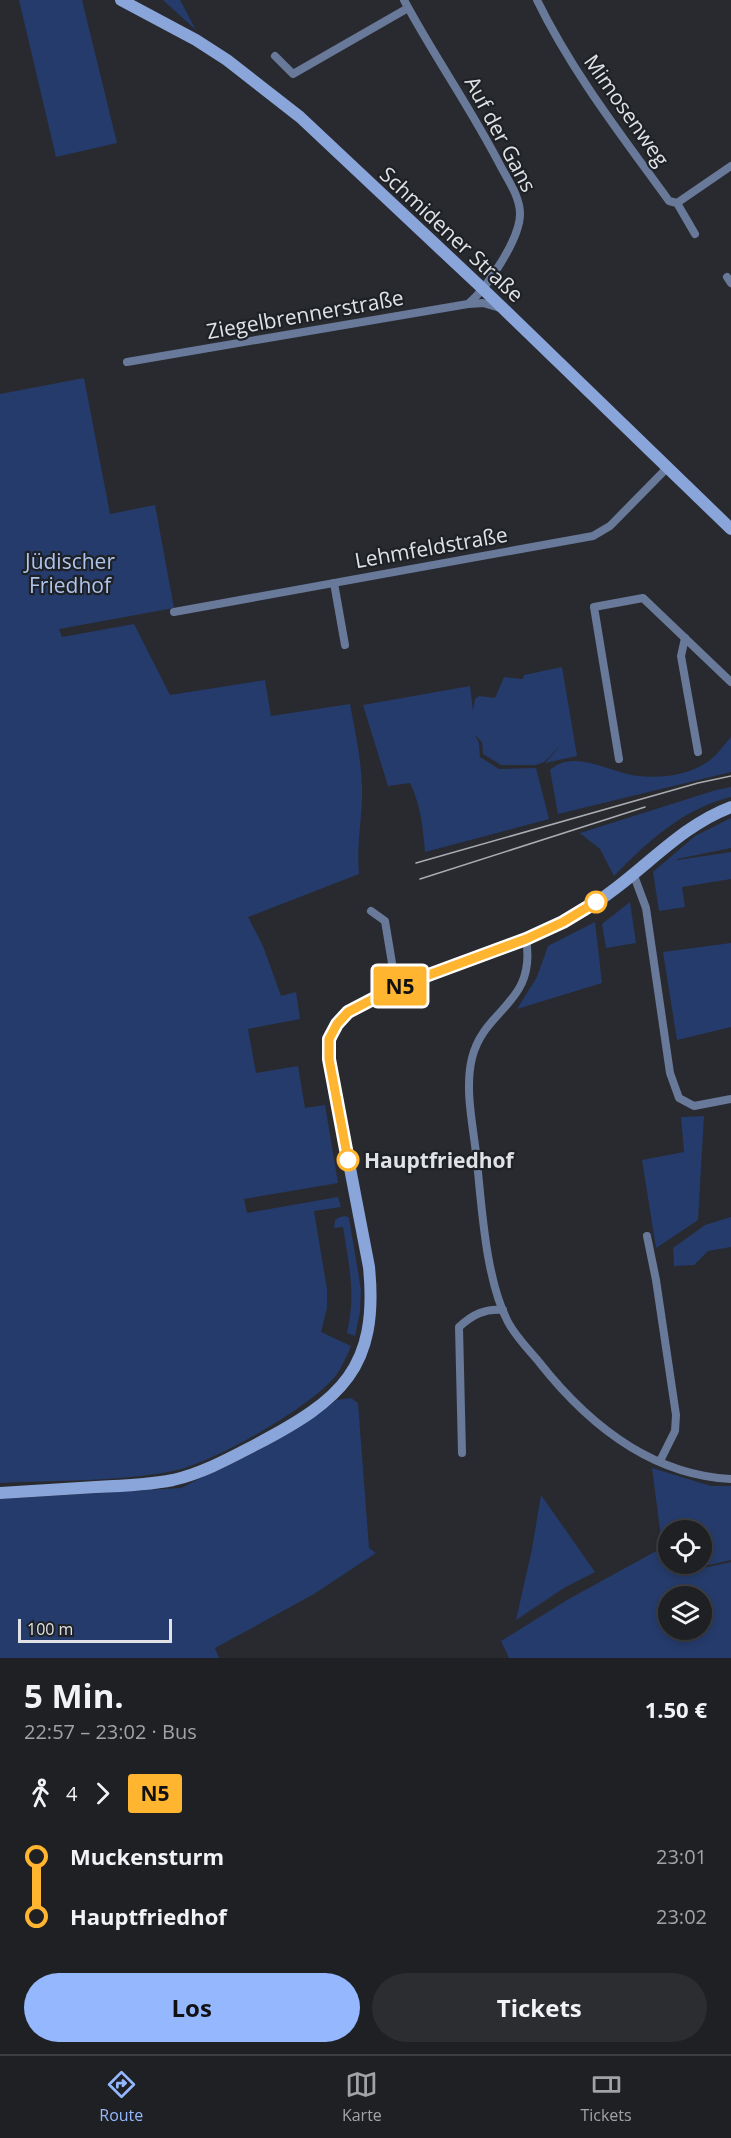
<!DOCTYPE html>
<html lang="de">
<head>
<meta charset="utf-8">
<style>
  :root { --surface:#1e2023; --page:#2b2d30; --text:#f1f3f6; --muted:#a1a3a6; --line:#3c3e41; --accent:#94b7fd }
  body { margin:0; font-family:"Open Sans",sans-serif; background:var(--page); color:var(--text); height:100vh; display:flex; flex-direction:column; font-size:22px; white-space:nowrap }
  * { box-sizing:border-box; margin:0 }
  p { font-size:20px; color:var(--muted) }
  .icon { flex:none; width:33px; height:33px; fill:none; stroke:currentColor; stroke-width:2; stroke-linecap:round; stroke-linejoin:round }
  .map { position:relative; height:1658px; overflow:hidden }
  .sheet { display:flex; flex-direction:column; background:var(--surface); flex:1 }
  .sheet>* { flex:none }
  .badge { padding:0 12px; border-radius:4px; font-size:21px; line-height:39px }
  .fabs { position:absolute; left:658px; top:1520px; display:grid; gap:12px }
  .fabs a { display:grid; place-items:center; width:54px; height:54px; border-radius:50%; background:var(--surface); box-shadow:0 3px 9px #0003,0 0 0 2px var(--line); font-size:30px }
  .scale { position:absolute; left:18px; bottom:15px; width:154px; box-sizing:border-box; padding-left:6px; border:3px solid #e1e2e5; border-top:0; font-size:16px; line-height:21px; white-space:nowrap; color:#e1e2e5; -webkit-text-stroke:4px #1e2125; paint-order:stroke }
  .map>.badge { position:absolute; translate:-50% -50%; box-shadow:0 0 0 3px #fff }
  .legs { display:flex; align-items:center; gap:9px; height:66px; padding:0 24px; font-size:20px }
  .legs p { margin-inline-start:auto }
  .head { display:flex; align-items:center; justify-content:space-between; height:102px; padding:0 24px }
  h1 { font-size:33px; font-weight:700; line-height:45px }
  .action { display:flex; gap:12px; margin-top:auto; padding:12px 24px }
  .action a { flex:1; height:69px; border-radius:36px; background:var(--accent); color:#111; font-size:24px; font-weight:700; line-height:69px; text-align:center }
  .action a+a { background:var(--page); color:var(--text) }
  ul { padding:0 24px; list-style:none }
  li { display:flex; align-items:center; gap:21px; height:60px; font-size:22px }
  li i { display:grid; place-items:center; width:9px; height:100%; margin:0 8px; background:currentColor }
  li i::after { content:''; width:15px; height:15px; margin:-8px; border:4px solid; border-radius:50%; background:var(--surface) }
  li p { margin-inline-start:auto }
  li:first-child i { background:linear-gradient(#0000 50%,currentColor 0) }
  li:last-child i { background:linear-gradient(currentColor 50%,#0000 0) }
  .tab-bar { display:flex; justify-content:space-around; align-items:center; height:84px; border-top:2px solid var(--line); background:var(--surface); font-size:16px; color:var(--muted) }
  .tab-bar a { display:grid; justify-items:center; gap:3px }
  .tab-bar .active { color:var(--accent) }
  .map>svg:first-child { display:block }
  .green { fill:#253b6b; fill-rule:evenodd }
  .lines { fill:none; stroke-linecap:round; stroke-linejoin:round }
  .street { stroke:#68799a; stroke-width:8 }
  .secondary { stroke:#8aa5da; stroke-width:12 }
  .tram { stroke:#abacb0; stroke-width:1.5 }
  .line-1-casing { stroke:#fff; stroke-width:14 }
  .line-1 { stroke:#ffb530; stroke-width:9 }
  .stop-1-dot { fill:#fff; stroke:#ffb530; stroke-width:3 }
  .labels { text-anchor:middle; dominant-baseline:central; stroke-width:4.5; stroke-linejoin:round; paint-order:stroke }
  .street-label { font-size:21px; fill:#e1e2e5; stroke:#1e2125 }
  .park-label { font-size:21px; fill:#afc4ec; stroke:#1e2125 }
  .stop-label { font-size:21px; font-weight:bold; fill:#e1e2e5; stroke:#1e2125; text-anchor:start }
</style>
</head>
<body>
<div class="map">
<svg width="731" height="1658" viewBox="0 0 731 1658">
  <rect width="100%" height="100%" fill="#282a2f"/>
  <g class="green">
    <path d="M19,0H82L117,143L56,157Z"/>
    <path d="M163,0H180L196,30Z"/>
    <path d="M84,378L110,514L155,505L174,608L59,629L62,637L134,624L170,695L265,680L271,716L350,704C355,731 361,758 362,786C363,815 356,844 359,874L248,917L263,946L281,996L296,992L300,1019L248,1029L256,1073L298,1066L305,1108L325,1105L338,1183L244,1199L247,1213L338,1197L341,1207L314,1211L327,1289V1308L321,1332L351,1346C346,1358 340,1372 331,1381C303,1411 213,1463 173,1471C117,1482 57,1480 0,1483V394Z"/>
    <path d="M562,667L577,756L545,763L561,745L544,762L536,765H501L483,754L482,742L475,735L479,743L480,757L499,769L536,768L549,819L425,852C423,828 421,806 410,783L388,786L363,705L470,686L473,711L475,699L479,696L495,698L504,677L523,679L524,675Z"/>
    <path d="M731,737V772L558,814L550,770C574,748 610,773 638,776C663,778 687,776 709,761C717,755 724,745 731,737Z"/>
    <path d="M731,787V797C684,808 647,842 614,876L600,849L580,833L716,790Z"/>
    <path d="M731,818V848L677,859L678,862V860L731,852V879L682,887L685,907L659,911L653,872L695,836Z"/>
    <path d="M630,902L636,943L606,948L602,924Z"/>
    <path d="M595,922L602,983L517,1009L537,977L548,946Z"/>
    <path d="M731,943V1027L677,1040L663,952Z"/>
    <path d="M704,1116L698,1220L656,1248L642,1160L684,1152L681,1117Z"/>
    <path d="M346,1216L349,1218L361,1290L360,1312L355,1336L347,1333C356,1295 349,1264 343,1227L334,1228L335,1220L340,1217Z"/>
    <path d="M731,1217V1247L708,1251L694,1265L674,1266L673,1248L705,1225Z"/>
    <path d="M351,1398L358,1403L369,1548L376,1553L314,1594L215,1648L219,1658H0V1499L181,1488L296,1429L337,1400Z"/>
    <path d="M652,1468L711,1486H731V1560L704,1566L702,1563V1530H669V1542L662,1545Z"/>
    <path d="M541,1495L595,1572L564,1588L516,1620L532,1549Z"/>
    <path d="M669,1544V1563H700L703,1568L731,1562V1658H509L501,1641L567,1600ZM669,1596H702V1629H669Z"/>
  </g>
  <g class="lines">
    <g class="street">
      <path d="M537,0C572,72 622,136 669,201L677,203L695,234"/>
      <path d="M275,56L293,74L408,8"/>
      <path d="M677,203L731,166"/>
      <path d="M727,277L731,283"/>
      <path d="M469,304L483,303L500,308"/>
      <path d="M127,362L468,304C487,288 520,239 520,214C520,196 507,179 499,163C470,107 434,56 404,0"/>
      <path d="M334,583L345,645"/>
      <path d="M174,612L593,536L610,526L668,467"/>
      <path d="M685,638L681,656L698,752"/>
      <path d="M619,759L594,607L643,598L731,682"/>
      <path d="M633,873L646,908L670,1073L679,1098L694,1106L731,1099"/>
      <path d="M371,911L385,921L396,987"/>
      <path d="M526,939C537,1004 484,1008 472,1058C464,1091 474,1129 477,1162C482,1210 486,1280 508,1322C516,1337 529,1350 539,1362C587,1423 650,1475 731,1479"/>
      <path d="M647,1236L656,1280L676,1415L675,1431L660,1461"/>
      <path d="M462,1453L459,1327C472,1315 485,1308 503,1310"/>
    </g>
    <g class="secondary">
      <path d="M121,0L196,40L227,60L300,117L482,288L731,529"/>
      <path d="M0,1493C32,1491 64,1489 96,1487C122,1486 148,1485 173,1480C203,1473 230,1458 257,1444C341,1400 379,1368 369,1267L329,1059C329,1046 329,1036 336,1025C344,1013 357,1008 369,1001C419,975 473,960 525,939C558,926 589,909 616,888C654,859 686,824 731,807"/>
    </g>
    <g class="tram">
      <path d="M416,863L698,783L731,776"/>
      <path d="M420,879L645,807"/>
    </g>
  </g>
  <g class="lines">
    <g class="line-1-casing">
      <path id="line-1" d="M348,1160L329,1059V1039L337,1024L348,1012L396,987L526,939L563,922L596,902"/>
    </g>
    <use href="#line-1" class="line-1"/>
  </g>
  <g class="stop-1-dot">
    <circle cx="596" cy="902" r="10"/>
    <circle cx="348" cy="1160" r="10"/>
  </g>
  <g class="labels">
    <g class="street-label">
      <text transform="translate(627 110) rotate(55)">Mimosenweg</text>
      <text transform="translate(501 134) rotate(62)">Auf der Gans</text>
      <text transform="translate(452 234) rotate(43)">Schmidener Straße</text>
      <text transform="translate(305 314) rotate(-10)">Ziegelbrennerstraße</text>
      <text transform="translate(431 547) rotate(-10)">Lehmfeldstraße</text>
    </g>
    <g class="park-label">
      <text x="70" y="561">Jüdischer<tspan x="70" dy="24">Friedhof</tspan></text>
    </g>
    <g class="stop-label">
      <text x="364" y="1160">Hauptfriedhof</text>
    </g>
  </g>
</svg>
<div class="fabs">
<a><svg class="icon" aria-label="locate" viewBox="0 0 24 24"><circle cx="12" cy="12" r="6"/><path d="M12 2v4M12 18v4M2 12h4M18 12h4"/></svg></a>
<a><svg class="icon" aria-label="layers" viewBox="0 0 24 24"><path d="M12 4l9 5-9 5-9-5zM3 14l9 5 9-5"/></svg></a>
</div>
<div class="scale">100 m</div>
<b class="badge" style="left:400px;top:986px;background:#ffb530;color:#111">N5</b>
</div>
<section class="sheet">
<div class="head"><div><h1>5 Min.</h1><p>22:57 – 23:02 · Bus</p></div><b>1.50 €</b></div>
<div class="legs"><svg class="icon" aria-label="walk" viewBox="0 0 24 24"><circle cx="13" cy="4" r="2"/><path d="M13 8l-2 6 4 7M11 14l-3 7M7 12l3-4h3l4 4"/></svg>4<svg class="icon" aria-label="forward" viewBox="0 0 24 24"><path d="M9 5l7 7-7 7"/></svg><b class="badge" style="background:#ffb530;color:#111">N5</b></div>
<ul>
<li><i style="color:#ffb530"></i><b>Muckensturm</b><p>23:01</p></li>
<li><i style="color:#ffb530"></i><b>Hauptfriedhof</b><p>23:02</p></li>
</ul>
<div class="action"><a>Los</a><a>Tickets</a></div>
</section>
<nav class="tab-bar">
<a class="active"><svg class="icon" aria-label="directions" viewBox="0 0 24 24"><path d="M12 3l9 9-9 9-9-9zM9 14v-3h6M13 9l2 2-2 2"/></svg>Route</a>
<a><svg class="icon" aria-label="map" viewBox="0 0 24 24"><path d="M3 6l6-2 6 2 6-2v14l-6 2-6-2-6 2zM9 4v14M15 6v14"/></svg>Karte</a>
<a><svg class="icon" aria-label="tickets" viewBox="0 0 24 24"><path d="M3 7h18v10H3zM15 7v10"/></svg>Tickets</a>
</nav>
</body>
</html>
